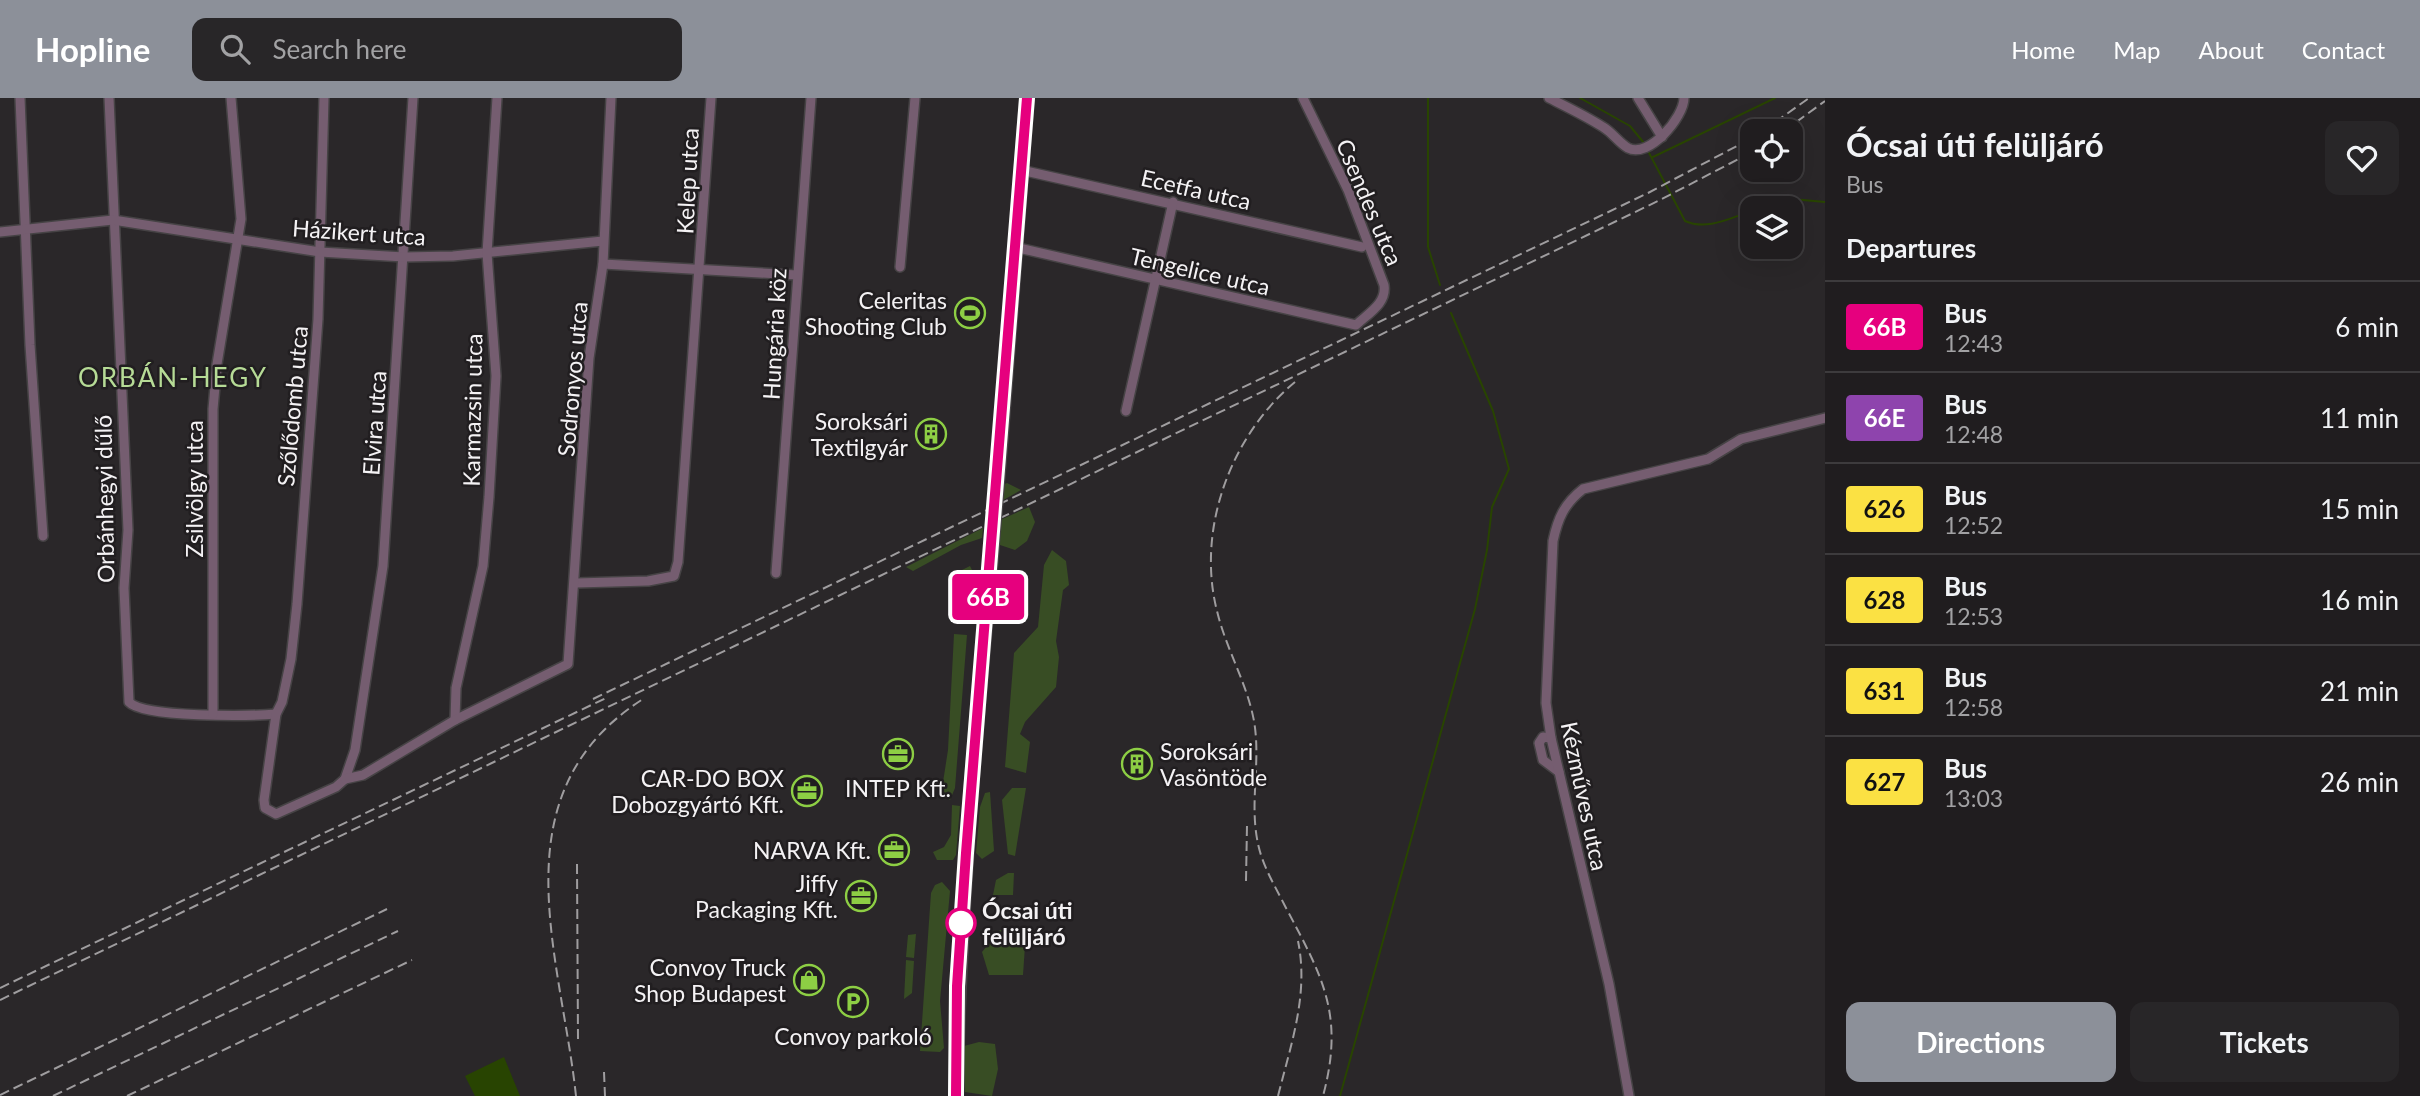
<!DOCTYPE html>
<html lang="en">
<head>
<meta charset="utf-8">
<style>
  :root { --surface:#201d1f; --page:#282628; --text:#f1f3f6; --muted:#a2a2a4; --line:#3d3b3d; --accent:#8c9099 }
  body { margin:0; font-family:Lato,sans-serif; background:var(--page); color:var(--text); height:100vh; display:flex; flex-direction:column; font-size:26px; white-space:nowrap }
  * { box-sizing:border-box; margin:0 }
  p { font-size:23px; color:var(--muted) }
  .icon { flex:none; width:38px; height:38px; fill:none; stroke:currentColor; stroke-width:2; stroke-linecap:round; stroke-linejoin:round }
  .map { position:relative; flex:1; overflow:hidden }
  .details { display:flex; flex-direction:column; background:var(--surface); width:595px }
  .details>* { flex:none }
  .badge { padding:0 14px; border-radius:5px; font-size:24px; line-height:46px }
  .fabs { position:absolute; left:1740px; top:21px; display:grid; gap:14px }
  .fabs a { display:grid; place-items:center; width:63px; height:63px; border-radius:14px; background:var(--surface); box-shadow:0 7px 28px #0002,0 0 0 2px var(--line); font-size:35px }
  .map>.badge { position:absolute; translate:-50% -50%; box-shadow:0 0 0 4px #fff }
  h2 { padding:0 21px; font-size:26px; line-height:63px }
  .round { display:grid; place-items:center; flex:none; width:74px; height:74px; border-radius:14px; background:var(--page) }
  .overview { display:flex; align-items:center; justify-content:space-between; height:119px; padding:0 21px }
  h1 { font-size:33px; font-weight:700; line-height:52px }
  .action { display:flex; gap:14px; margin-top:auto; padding:14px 21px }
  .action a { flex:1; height:80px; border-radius:14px; background:var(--accent); color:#fff; font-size:28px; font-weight:700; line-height:80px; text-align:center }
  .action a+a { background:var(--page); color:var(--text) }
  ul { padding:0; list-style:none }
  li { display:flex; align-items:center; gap:21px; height:91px; padding:0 21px; border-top:2px solid var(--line) }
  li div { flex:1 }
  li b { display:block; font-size:26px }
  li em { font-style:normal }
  li .badge { min-width:77px; font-weight:700; text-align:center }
  header { display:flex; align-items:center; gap:42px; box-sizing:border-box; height:98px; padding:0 35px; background:var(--accent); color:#fff }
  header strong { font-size:33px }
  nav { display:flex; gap:38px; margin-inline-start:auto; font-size:24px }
  .search { width:490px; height:63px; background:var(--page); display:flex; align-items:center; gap:18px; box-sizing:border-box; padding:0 24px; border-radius:14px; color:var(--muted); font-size:26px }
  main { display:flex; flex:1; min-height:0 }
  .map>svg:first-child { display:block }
  .green { fill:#384d24 }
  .water { fill:#284401 }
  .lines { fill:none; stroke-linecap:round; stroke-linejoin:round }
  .stream { stroke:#284401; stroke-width:2 }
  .minor-casing { stroke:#464345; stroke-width:12 }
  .major-casing { stroke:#464345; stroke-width:16 }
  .minor { stroke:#755d70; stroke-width:9 }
  .major { stroke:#c290b8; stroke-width:12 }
  .rail { stroke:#9f9d9f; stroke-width:2; stroke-dasharray:10 5; stroke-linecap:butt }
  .major-bridge-casing { stroke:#464345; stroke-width:16; stroke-linecap:butt }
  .major-bridge { stroke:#c290b8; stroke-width:12 }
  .line-casing { stroke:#fff; stroke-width:16 }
  .line { stroke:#e6007e; stroke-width:10 }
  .stop-dot { fill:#fff; stroke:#e6007e; stroke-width:3.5 }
  .labels { text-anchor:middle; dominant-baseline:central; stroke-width:5; stroke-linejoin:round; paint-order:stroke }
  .street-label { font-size:23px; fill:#f4f2f4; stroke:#211e20 }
  .poi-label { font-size:23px; fill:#f4f2f4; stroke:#211e20; text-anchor:end }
  .stop-label { font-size:23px; font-weight:bold; fill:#f4f2f4; stroke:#211e20; text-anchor:start }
  .quarter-label { font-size:26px; letter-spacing:2px; fill:#b6db96; stroke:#211e20 }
</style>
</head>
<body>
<header>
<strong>Hopline</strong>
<div class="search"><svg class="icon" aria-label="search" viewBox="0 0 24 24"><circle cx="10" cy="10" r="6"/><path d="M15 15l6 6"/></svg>Search here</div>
<nav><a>Home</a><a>Map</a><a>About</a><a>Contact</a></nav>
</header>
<main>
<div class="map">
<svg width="1825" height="998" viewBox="0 0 1825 998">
  <rect width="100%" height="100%" fill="#2a2729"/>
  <g class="green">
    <path d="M1007,385L1021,392L1000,404L1002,387Z"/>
    <path d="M1029,409L1035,424L1027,443L1015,452L997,446L1000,422Z"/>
    <path d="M983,430L982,440L961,447L913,473L906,469Z"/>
    <path d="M1052,452L1066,463L1069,487L1063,492L1056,543L1059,559L1056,589L1025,624L1020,636L1030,644L1026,675L1005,669L1014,555L1038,529L1044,467Z"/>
    <path d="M970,468L973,474L968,519L956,520L954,495L960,473Z"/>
    <path d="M954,536L967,537L955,690L950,702L941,697L948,652Z"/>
    <path d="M1012,690H1026L1015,758L1008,756L1002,702Z"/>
    <path d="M990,694L994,753L982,761L976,755L980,709L985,695Z"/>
    <path d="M952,707L960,708L956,757L953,762H937L933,754L944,749L951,737Z"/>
    <path d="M1008,775H1014L1013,797H993L996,782Z"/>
    <path d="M942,784L950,793L940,903L944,950L940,954L920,953L931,795L935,787Z"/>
    <path d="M1000,832L1026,833L1023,877H989L982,854Z"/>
    <path d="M916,836L914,860L906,859L908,837Z"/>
    <path d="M906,862L914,863L912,895L904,901Z"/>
    <path d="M979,944L995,946L998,971L992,998L965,994L964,948Z"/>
  </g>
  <path class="water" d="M504,959L520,998H475L465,978Z"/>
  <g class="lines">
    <g class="stream">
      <path d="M1428,0V149L1440,187"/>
      <path d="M1580,0L1630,28L1644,45"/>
      <path d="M1648,53L1685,123C1707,133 1730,120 1752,113"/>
      <path d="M1653,59L1775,0"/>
      <path d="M1759,110L1792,101L1825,104"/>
      <path d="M1340,998L1475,511L1487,452L1492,409L1509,371L1493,313L1451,215"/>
    </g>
    <g class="minor-casing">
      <g id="minor">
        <path d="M20,0L30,247L43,438"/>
        <path d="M109,0L128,432L124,490L129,604C143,620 251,618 276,616"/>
        <path d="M324,0L318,221L297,506L291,561L282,604L276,616L264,702L265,710L276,716L336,689L345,681L355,652L383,468L413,0"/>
        <path d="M1549,0C1567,9 1586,18 1603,29C1612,34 1619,45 1628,50C1649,61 1684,19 1684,0"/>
        <path d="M1638,0L1662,39"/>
        <path d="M1021,72L1362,149"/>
        <path d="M0,134L113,122L320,154L404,159L453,158L603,143"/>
        <path d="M1023,151L1356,227C1369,215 1387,205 1384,187L1348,92L1303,0"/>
        <path d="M603,166L797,177"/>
        <path d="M900,169L915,0"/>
        <path d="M1126,313L1173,104"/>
        <path d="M776,475L811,0"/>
        <path d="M576,485L648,483L674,478L678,464L711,0"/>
        <path d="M213,616V311L217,266L241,121L231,0"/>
        <path d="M455,622L456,590L483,468L489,399L496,278L487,155L497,0"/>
        <path d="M1551,640L1543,639L1539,645L1543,662L1559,674"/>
        <path d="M345,681L363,677L455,622L568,566L589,260L603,166L611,0"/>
        <path d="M1629,998L1609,886L1551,640L1546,605L1553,443C1558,420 1564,406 1583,391L1708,361L1741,341L1825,320"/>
      </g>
    </g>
    <g class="major-casing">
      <g id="major">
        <path d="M1001,338L1027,0"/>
        <path d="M956,998C958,826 974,654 989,483"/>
      </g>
    </g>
    <use href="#minor" class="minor"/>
    <use href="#major" class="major"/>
    <g class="rail">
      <path d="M1763,33L1809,0"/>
      <path d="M1784,33L1825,3"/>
      <path d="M1295,284C1231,337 1196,431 1217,513C1226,551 1247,585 1254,623C1262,669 1246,714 1262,760C1268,777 1277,792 1285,808C1322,878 1345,916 1323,998"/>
      <path d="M593,601L1648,95L1752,40"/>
      <path d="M577,766L578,942"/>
      <path d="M1246,783L1247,727"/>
      <path d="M0,890L606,600"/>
      <path d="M0,902L1658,103L1752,54"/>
      <path d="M604,974L605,998"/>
      <path d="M0,997L387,811"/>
      <path d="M53,998L398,833"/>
      <path d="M127,998L412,862"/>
      <path d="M576,998C561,857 495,696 643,601"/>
      <path d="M1278,998C1291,946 1309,896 1298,843"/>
    </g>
    <g class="major-bridge-casing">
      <path id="major-bridge" d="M989,483L1001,338"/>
    </g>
    <use href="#major-bridge" class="major-bridge"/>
  </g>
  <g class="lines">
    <g class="line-casing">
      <path id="line" d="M956,998L957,888L966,755L1027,0"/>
    </g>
    <use href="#line" class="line"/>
  </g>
  <defs>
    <g id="stadium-ring" transform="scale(1.575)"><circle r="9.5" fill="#211e20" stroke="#8dce44" stroke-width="1.5"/><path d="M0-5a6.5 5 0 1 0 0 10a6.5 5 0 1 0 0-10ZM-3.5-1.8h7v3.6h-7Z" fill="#8dce44"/></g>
    <g id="building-ring" transform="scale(1.575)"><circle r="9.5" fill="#211e20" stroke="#8dce44" stroke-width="1.5"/><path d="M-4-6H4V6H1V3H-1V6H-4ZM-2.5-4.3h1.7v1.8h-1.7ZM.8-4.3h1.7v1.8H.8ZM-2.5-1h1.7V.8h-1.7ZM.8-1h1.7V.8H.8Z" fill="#8dce44"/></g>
    <g id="office-ring" transform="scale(1.575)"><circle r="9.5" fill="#211e20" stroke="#8dce44" stroke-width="1.5"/><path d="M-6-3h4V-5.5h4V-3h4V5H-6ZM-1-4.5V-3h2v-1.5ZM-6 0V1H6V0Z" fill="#8dce44"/></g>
    <g id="shop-ring" transform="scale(1.575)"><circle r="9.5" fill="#211e20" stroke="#8dce44" stroke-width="1.5"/><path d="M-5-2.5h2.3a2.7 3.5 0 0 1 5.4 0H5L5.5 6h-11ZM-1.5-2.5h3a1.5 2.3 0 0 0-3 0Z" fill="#8dce44"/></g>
    <g id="parking-ring" transform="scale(1.575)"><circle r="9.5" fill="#211e20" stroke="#8dce44" stroke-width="1.5"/><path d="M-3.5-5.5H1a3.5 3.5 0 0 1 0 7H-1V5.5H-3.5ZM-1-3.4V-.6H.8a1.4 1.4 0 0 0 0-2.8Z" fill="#8dce44"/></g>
  </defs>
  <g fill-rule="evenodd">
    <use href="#stadium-ring" x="970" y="215"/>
    <use href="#building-ring" x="931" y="336"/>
    <use href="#office-ring" x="898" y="656"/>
    <use href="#building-ring" x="1137" y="666"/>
    <use href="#office-ring" x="807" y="693"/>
    <use href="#office-ring" x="894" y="752"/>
    <use href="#office-ring" x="861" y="798"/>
    <use href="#shop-ring" x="809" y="882"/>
    <use href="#parking-ring" x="853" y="904"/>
  </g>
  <circle class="stop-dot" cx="961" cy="825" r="14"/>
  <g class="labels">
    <g class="street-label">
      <text transform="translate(687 83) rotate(-87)">Kelep utca</text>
      <text transform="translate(1196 91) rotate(13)">Ecetfa utca</text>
      <text transform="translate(1370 104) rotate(67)">Csendes utca</text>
      <text transform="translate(359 134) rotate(4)">Házikert utca</text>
      <text transform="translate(1200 173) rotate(13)">Tengelice utca</text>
      <text transform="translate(774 236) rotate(-87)">Hungária köz</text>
      <text transform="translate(572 281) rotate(-85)">Sodronyos utca</text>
      <text transform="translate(292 308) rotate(-85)">Szőlődomb utca</text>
      <text transform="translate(472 312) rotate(-89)">Karmazsin utca</text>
      <text transform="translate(374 325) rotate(-86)">Elvira utca</text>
      <text transform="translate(194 391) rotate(-90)">Zsilvölgy utca</text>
      <text transform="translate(104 401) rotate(-91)">Orbánhegyi dűlő</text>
      <text transform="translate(1585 698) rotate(78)">Kézműves utca</text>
    </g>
    <g class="poi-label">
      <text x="947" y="202">Celeritas<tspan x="947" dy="26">Shooting Club</tspan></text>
      <text x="908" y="323">Soroksári<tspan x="908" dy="26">Textilgyár</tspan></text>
      <text x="1160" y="653" text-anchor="start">Soroksári<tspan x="1160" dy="26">Vasöntöde</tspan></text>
      <text x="784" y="680">CAR-DO BOX<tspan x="784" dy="26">Dobozgyártó Kft.</tspan></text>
      <text x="898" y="690" text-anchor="middle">INTEP Kft.</text>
      <text x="871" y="752">NARVA Kft.</text>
      <text x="838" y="785">Jiffy<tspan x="838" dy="26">Packaging Kft.</tspan></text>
      <text x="786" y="869">Convoy Truck<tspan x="786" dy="26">Shop Budapest</tspan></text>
      <text x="853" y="938" text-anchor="middle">Convoy parkoló</text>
    </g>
    <g class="stop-label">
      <text x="982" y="812">Ócsai úti<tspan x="982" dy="26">felüljáró</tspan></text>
    </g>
    <g class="quarter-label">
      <text x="173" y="279">ORBÁN-HEGY</text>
    </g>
  </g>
</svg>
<div class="fabs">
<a><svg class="icon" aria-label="locate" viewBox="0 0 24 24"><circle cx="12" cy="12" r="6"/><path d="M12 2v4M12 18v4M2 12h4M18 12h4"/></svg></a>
<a><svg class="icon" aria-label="layers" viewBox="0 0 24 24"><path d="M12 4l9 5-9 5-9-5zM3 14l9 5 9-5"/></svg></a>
</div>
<b class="badge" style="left:988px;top:499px;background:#e6007e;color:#fff">66B</b>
</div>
<section class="details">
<div class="overview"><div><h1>Ócsai úti felüljáró</h1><p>Bus</p></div><a class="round"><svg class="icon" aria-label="heart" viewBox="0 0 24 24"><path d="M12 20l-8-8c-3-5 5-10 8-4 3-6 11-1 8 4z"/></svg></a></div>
<h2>Departures</h2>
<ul>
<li><span class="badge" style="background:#e6007e;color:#fff">66B</span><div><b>Bus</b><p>12:43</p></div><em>6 min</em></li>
<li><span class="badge" style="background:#8e44ad;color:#fff">66E</span><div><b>Bus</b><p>12:48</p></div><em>11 min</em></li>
<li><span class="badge" style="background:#fbe143;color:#111">626</span><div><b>Bus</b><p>12:52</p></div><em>15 min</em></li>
<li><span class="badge" style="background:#fbe143;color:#111">628</span><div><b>Bus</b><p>12:53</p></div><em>16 min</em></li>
<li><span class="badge" style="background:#fbe143;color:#111">631</span><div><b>Bus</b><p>12:58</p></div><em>21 min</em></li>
<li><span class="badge" style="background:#fbe143;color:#111">627</span><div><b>Bus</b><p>13:03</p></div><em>26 min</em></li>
</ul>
<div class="action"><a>Directions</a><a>Tickets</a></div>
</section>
</main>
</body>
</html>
